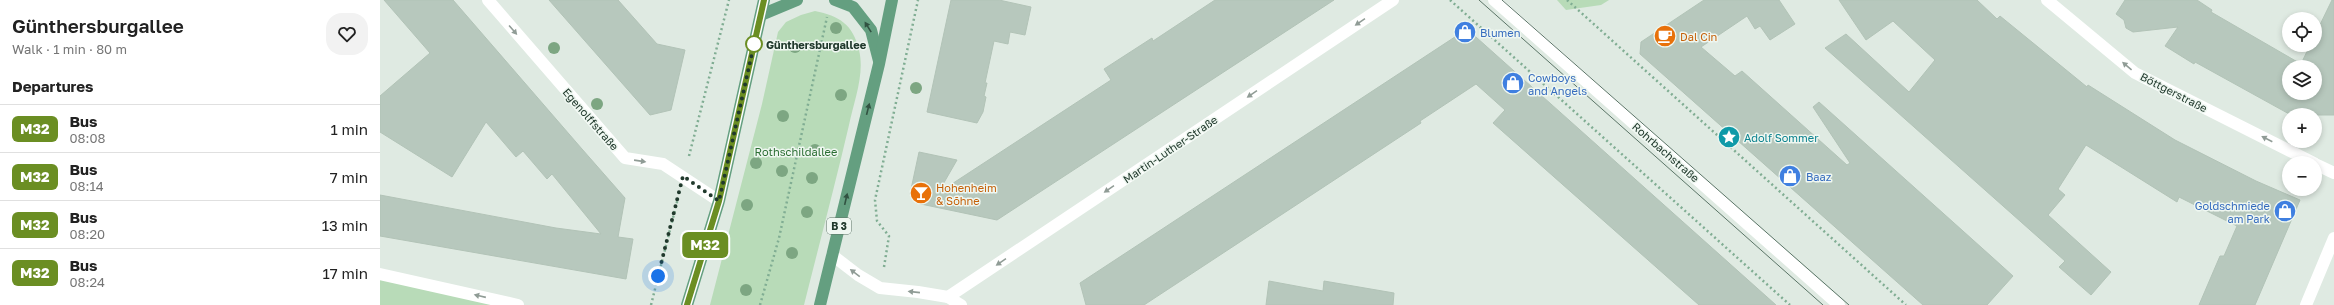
<!DOCTYPE html>
<html lang="en">
<head>
<meta charset="utf-8">
<style>
  :root { --surface:#fff; --page:#f2f2f2; --text:#222; --muted:#767676; --line:#e0e0e0 }
  body { margin:0; font-family:"Golos Text",sans-serif; background:var(--page); color:var(--text); height:100vh; display:flex; flex-direction:column; font-size:15px; white-space:nowrap }
  * { box-sizing:border-box; margin:0 }
  p { font-size:13px; color:var(--muted) }
  .icon { flex:none; width:22px; height:22px; fill:none; stroke:currentColor; stroke-width:2; stroke-linecap:round; stroke-linejoin:round }
  .map { position:relative; flex:1; overflow:hidden }
  .details { display:flex; flex-direction:column; background:var(--surface); width:380px }
  .details>* { flex:none }
  .badge { padding:0 8px; border-radius:6px; font-size:14px; line-height:26px }
  .fabs { position:absolute; left:1902px; top:12px; display:grid; gap:8px }
  .fabs a { display:grid; place-items:center; width:40px; height:40px; border-radius:50%; background:var(--surface); box-shadow:0 2px 6px #0003; font-size:20px }
  .you { position:absolute; width:20px; height:20px; margin:-10px; border:3px solid #fff; border-radius:50%; background:#1a73e8; box-shadow:0 0 0 6px #1a73e833 }
  .map>.badge { position:absolute; translate:-50% -50%; box-shadow:0 0 0 2px #fff }
  h2 { padding:0 12px; font-size:15px; line-height:36px }
  .round { display:grid; place-items:center; flex:none; width:42px; height:42px; border-radius:16px; background:var(--page) }
  .overview { display:flex; align-items:center; justify-content:space-between; height:68px; padding:0 12px }
  h1 { font-size:19px; font-weight:600; line-height:30px }
  ul { padding:0; list-style:none }
  li { display:flex; align-items:center; gap:12px; height:48px; padding:0 12px; border-top:1px solid var(--line) }
  li div { flex:1 }
  li b { display:block; font-size:15px }
  li em { font-style:normal }
  li .badge { min-width:44px; font-weight:700; text-align:center }
  main { display:flex; flex:1; min-height:0 }
  .map>svg:first-child { display:block }
  .green { fill:#b8dbb8 }
  .building { fill:#b7c8bd; stroke:#b2c3b7; fill-rule:evenodd }
  .lines { fill:none; stroke-linecap:round; stroke-linejoin:round }
  .path { stroke:#80ad93; stroke-width:2.5; stroke-dasharray:2 3; stroke-linecap:butt }
  .street { stroke:#fff; stroke-width:12 }
  .secondary { stroke:#fff; stroke-width:12 }
  .primary { stroke:#649f80; stroke-width:12 }
  .tram { stroke:#5b7567; stroke-width:1 }
  .tree { fill:#7da682 }
  .oneway { fill:#909c96 }
  .oneway2 { fill:#315241 }
  .line-casing { stroke:#fff; stroke-width:9 }
  .line { stroke:#6b8e23; stroke-width:6 }
  .walk { stroke:#20392c; stroke-width:4; stroke-dasharray:0 7.2 }
  .stop-dot { fill:#fff; stroke:#6b8e23; stroke-width:2 }
  .labels { text-anchor:middle; dominant-baseline:central; stroke-width:3; stroke-linejoin:round; paint-order:stroke }
  .shield { fill:#eff7f1; stroke:#5e7267; stroke-width:1 }
  .shield-label { font-size:10px; font-weight:bold; fill:#20392c }
  .shop-label { font-size:11px; fill:#366cbe; stroke:#eff7f1; text-anchor:start }
  .food-label { font-size:11px; fill:#c56008; stroke:#eff7f1; text-anchor:start }
  .stop-label { font-size:11px; font-weight:bold; fill:#20392c; stroke:#eff7f1; text-anchor:start }
  .street-label { font-size:11px; fill:#20392c; stroke:#eff7f1 }
  .culture-label { font-size:11px; fill:#0d838f; stroke:#eff7f1; text-anchor:start }
  .park-label { font-size:11px; fill:#2c6f34; stroke:#eff7f1 }
</style>
</head>
<body>
<main>
<section class="details">
<div class="overview"><div><h1>Günthersburgallee</h1><p>Walk · 1 min · 80 m</p></div><a class="round"><svg class="icon" aria-label="heart" viewBox="0 0 24 24"><path d="M12 20l-8-8c-3-5 5-10 8-4 3-6 11-1 8 4z"/></svg></a></div>
<h2>Departures</h2>
<ul>
<li><span class="badge" style="background:#6b8e23;color:#fff">M32</span><div><b>Bus</b><p>08:08</p></div><em>1 min</em></li>
<li><span class="badge" style="background:#6b8e23;color:#fff">M32</span><div><b>Bus</b><p>08:14</p></div><em>7 min</em></li>
<li><span class="badge" style="background:#6b8e23;color:#fff">M32</span><div><b>Bus</b><p>08:20</p></div><em>13 min</em></li>
<li><span class="badge" style="background:#6b8e23;color:#fff">M32</span><div><b>Bus</b><p>08:24</p></div><em>17 min</em></li>
</ul>
</section>
<div class="map">
<svg width="1954" height="305" viewBox="0 0 1954 305">
  <rect width="100%" height="100%" fill="#dfeae2"/>
  <g class="green">
    <path d="M1177,0H1229L1221,5L1186,10Z"/>
    <path d="M435,11C459,16 473,24 479,50C485,74 474,101 469,125C455,185 439,245 424,305H330L382,104L398,32L406,22L421,15Z"/>
    <path d="M0,274L126,305H0Z"/>
  </g>
  <g class="building">
    <path d="M4,0H73L202,149L245,198L238,237L253,239L246,279L0,236V195L176,228L221,234L172,174L167,179L143,151L136,157L106,122L72,177L0,132V96L50,53Z"/>
    <path d="M169,0H238L277,44L305,50L291,110L270,115Z"/>
    <path d="M571,0H619L651,7L645,35L630,32L628,44L614,41L605,83H607L604,96L606,97L603,112L597,123L547,112Z"/>
    <path d="M835,0H954L617,220L536,203L530,194L539,152L577,160L558,193L731,80L724,69L772,38L773,41Z"/>
    <path d="M1324,0H1399L1415,24L1390,40L1380,26L1375,29L1367,16L1321,47L1355,76L1362,71L1467,165L1470,163L1433,107L1439,102L1612,257L1633,276L1607,305H1543L1260,54L1261,42Z"/>
    <path d="M1459,0H1597L1617,19L1620,16L1707,87L1708,85L1795,140L1876,181L1920,200L1875,305H1819L1840,256H1844L1857,226L1799,197L1797,202L1706,145L1678,189L1685,195L1668,215L1731,272L1711,295L1679,267L1685,261L1445,48L1466,34L1529,92L1555,60L1513,21L1486,40Z"/>
    <path d="M1745,0H1817L1832,10L1831,12L1921,64L1930,45H1935V35L1952,0H1954V115H1911L1815,62L1814,64L1785,46L1798,27L1753,32L1746,28L1744,20L1736,14ZM1909,67H1935V93H1909Z"/>
    <path d="M1087,29L1396,305H1319L1113,123L1125,110L1096,84L1040,121L1041,123L764,305H706L700,283Z"/>
    <path d="M889,281L943,291L944,281L1014,293L1013,305H886Z"/>
  </g>
  <g class="lines">
    <g class="path">
      <path d="M1070,0L1410,305"/>
      <path d="M1187,0L1526,305"/>
      <path d="M309,156L349,0"/>
      <path d="M504,267L509,236L497,221L495,200L538,0"/>
      <path d="M271,305L298,198"/>
      <path d="M380,305L399,238L447,17"/>
    </g>
    <g class="street">
      <path d="M108,0L245,158L283,164L339,201"/>
      <path d="M1667,0L1755,73L1934,163"/>
      <path d="M1935,164L1954,173"/>
      <path d="M452,255L478,275L500,288L538,292L568,297L581,305"/>
      <path d="M0,274L138,305"/>
      <path d="M568,297L1013,0"/>
      <path d="M1926,305L1954,238"/>
    </g>
    <path class="secondary" d="M1114,0L1459,305"/>
    <g class="primary">
      <path d="M455,0L473,7L491,30L499,61"/>
      <path d="M381,15L417,0"/>
      <path d="M307,305L339,201L384,0"/>
      <path d="M440,305L499,64L512,0"/>
    </g>
    <g class="tram">
      <path d="M1099,0L1443,305"/>
      <path d="M1122,0L1469,305"/>
    </g>
  </g>
  <g class="tree">
    <circle cx="456" cy="28" r="6"/>
    <circle cx="415" cy="47" r="6"/>
    <circle cx="174" cy="48" r="6"/>
    <circle cx="536" cy="88" r="6"/>
    <circle cx="461" cy="95" r="6"/>
    <circle cx="217" cy="104" r="6"/>
    <circle cx="403" cy="116" r="6"/>
    <circle cx="435" cy="150" r="6"/>
    <circle cx="376" cy="163" r="6"/>
    <circle cx="402" cy="171" r="6"/>
    <circle cx="432" cy="178" r="6"/>
    <circle cx="367" cy="205" r="6"/>
    <circle cx="427" cy="212" r="6"/>
    <circle cx="412" cy="253" r="6"/>
    <circle cx="366" cy="290" r="6"/>
  </g>
  <defs><path id="oneway-solid" d="M-6-.8H1V-3.2L6.5 0L1 3.2V.8H-6Z"/></defs>
  <g class="oneway">
    <use href="#oneway-solid" transform="translate(980 22) rotate(146)"/>
    <use href="#oneway-solid" transform="translate(133 30) rotate(49)"/>
    <use href="#oneway-solid" transform="translate(1747 66) rotate(-140)"/>
    <use href="#oneway-solid" transform="translate(872 94) rotate(146)"/>
    <use href="#oneway-solid" transform="translate(1887 139) rotate(-153)"/>
    <use href="#oneway-solid" transform="translate(260 161) rotate(8)"/>
    <use href="#oneway-solid" transform="translate(729 189) rotate(146)"/>
    <use href="#oneway-solid" transform="translate(621 262) rotate(146)"/>
    <use href="#oneway-solid" transform="translate(475 273) rotate(-143)"/>
    <use href="#oneway-solid" transform="translate(534 292) rotate(-174)"/>
    <use href="#oneway-solid" transform="translate(100 296) rotate(-167)"/>
  </g>
  <g class="oneway2">
    <use href="#oneway-solid" transform="translate(488 27) rotate(-122)"/>
    <use href="#oneway-solid" transform="translate(488 109) rotate(-76)"/>
    <use href="#oneway-solid" transform="translate(466 199) rotate(-77)"/>
  </g>
  <g class="lines">
    <g class="line-casing">
      <path id="line" d="M307,305L339,201L384,0"/>
    </g>
    <use href="#line" class="line"/>
    <path class="walk" d="M278,276L303,176L339,201L375,40L374,44"/>
  </g>
  <defs>
    <g id="shop-disc" transform="scale(1.15)"><circle r="9.5" fill="#3f7fe0" stroke="#eff7f1"/><path d="M-5-2.5h2.3a2.7 3.5 0 0 1 5.4 0H5L5.5 6h-11ZM-1.5-2.5h3a1.5 2.3 0 0 0-3 0Z" fill="#fff"/></g>
    <g id="cafe-disc" transform="scale(1.15)"><circle r="9.5" fill="#e8710a" stroke="#eff7f1"/><path d="M-5.5-4.5H6V0H3Q3 3.5 0 3.5H-2.5Q-5.5 3.5-5.5 0ZM3-3.2v2h1.7v-2ZM-6 4.5H4V6H-6Z" fill="#fff"/></g>
    <g id="sight-disc" transform="scale(1.15)"><circle r="9.5" fill="#0f9aa8" stroke="#eff7f1"/><path d="M0-6L1.8-2.2L6-1.7L2.9 1.2L3.7 5.4L0 3.3L-3.7 5.4L-2.9 1.2L-6-1.7L-1.8-2.2Z" fill="#fff"/></g>
    <g id="bar-disc" transform="scale(1.15)"><circle r="9.5" fill="#e8710a" stroke="#eff7f1"/><path d="M-6-5H6L.8 .8V4.5H3.5V6h-7V4.5H-.8V.8Z" fill="#fff"/></g>
  </defs>
  <g fill-rule="evenodd">
    <use href="#shop-disc" x="1085" y="32"/>
    <use href="#cafe-disc" x="1285" y="36"/>
    <use href="#shop-disc" x="1133" y="83"/>
    <use href="#sight-disc" x="1349" y="137"/>
    <use href="#shop-disc" x="1410" y="176"/>
    <use href="#bar-disc" x="541" y="193"/>
    <use href="#shop-disc" x="1905" y="211"/>
  </g>
  <circle class="stop-dot" cx="374" cy="44" r="8"/>
  <g class="labels">
    <rect class="shield" x="447" y="218" width="24" height="16" rx="3"/>
    <g class="shield-label">
      <text x="459" y="226">B 3</text>
    </g>
    <g class="shop-label">
      <text x="1100" y="32">Blumen</text>
      <text x="1148" y="77">Cowboys<tspan x="1148" dy="13">and Angels</tspan></text>
      <text x="1426" y="176">Baaz</text>
      <text x="1890" y="205" text-anchor="end">Goldschmiede<tspan x="1890" dy="13">am Park</tspan></text>
    </g>
    <g class="food-label">
      <text x="1300" y="36">Dal Cin</text>
      <text x="556" y="187">Hohenheim<tspan x="556" dy="13">&amp; Sõhne</tspan></text>
    </g>
    <g class="stop-label">
      <text x="386" y="44">Günthersburgallee</text>
    </g>
    <g class="street-label">
      <text transform="translate(1794 92) rotate(27)">Böttgerstraße</text>
      <text transform="translate(211 119) rotate(49)">Egenolffstraße</text>
      <text transform="translate(790 149) rotate(-34)">Martin-Luther-Straße</text>
      <text transform="translate(1286 152) rotate(41)">Rohrbachstraße</text>
    </g>
    <g class="culture-label">
      <text x="1364" y="137">Adolf Sommer</text>
    </g>
    <g class="park-label">
      <text x="416" y="151">Rothschildallee</text>
    </g>
  </g>
</svg>
<div class="fabs">
<a><svg class="icon" aria-label="locate" viewBox="0 0 24 24"><circle cx="12" cy="12" r="6"/><path d="M12 2v4M12 18v4M2 12h4M18 12h4"/></svg></a>
<a><svg class="icon" aria-label="layers" viewBox="0 0 24 24"><path d="M12 4l9 5-9 5-9-5zM3 14l9 5 9-5"/></svg></a>
<a>+</a>
<a>−</a>
</div>
<div class="you" style="left:278px;top:276px"></div>
<b class="badge" style="left:325px;top:245px;background:#6b8e23;color:#fff">M32</b>
</div>
</main>
</body>
</html>
